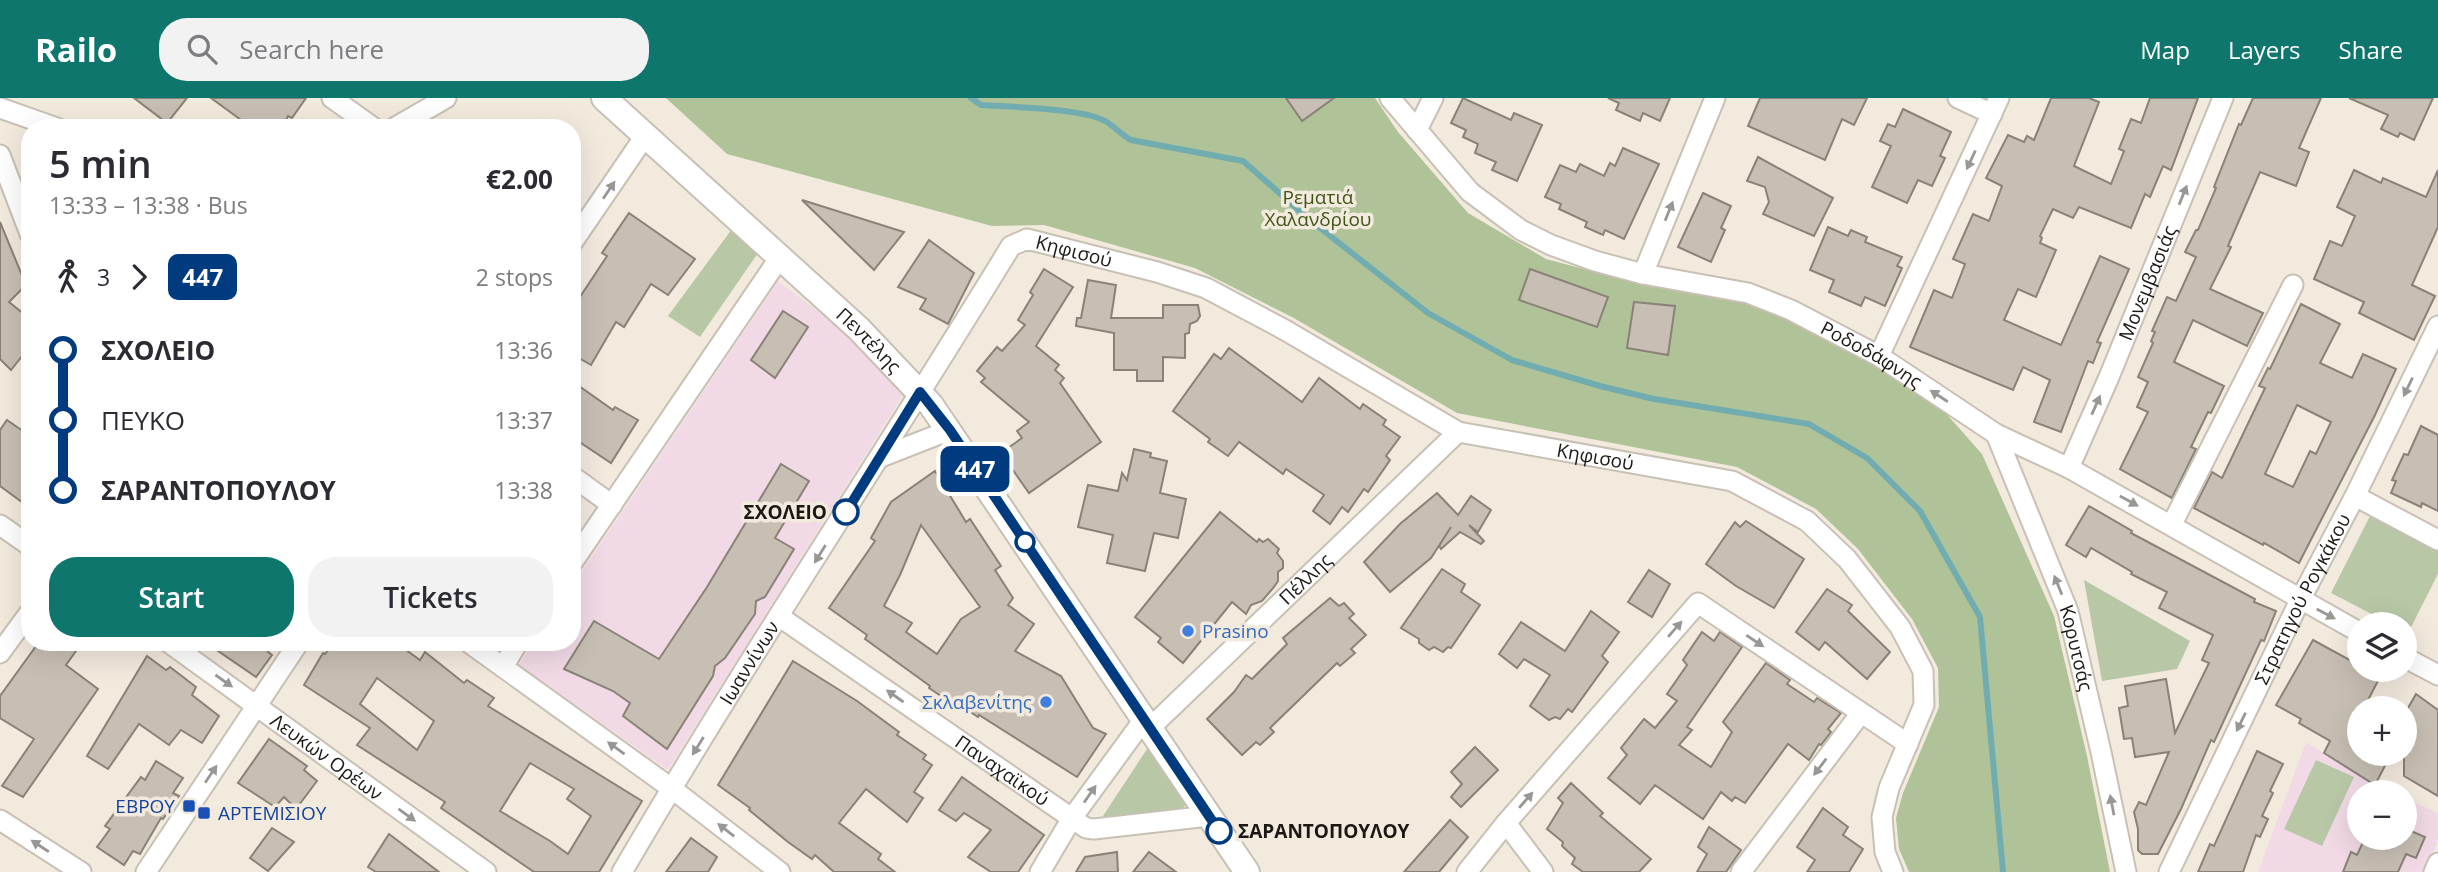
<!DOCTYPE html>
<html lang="en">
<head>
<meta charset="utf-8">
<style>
  :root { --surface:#fff; --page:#f2f2f3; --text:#2b2b33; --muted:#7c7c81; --accent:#0f766e }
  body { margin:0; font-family:"Open Sans",sans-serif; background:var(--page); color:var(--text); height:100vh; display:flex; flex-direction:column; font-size:26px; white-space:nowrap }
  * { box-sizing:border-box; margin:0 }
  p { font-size:23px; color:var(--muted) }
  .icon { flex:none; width:38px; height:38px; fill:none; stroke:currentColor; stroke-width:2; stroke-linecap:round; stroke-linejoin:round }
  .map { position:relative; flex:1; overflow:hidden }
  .drawer { position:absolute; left:21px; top:21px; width:560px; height:532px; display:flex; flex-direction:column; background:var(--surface); border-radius:28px; box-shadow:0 7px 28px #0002 }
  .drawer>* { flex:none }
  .badge { padding:0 14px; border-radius:10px; font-size:24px; line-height:46px }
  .fabs { position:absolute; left:2347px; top:514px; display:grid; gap:14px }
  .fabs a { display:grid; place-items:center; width:70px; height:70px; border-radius:50%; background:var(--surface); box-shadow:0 7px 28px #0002; font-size:35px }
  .map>.badge { position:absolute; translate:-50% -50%; box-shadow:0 0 0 4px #fff }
  .legs { display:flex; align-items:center; gap:10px; height:77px; padding:0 28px; font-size:23px }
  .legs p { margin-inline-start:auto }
  .overview { display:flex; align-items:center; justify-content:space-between; height:119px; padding:0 28px }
  h1 { font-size:38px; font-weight:600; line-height:52px }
  .action { display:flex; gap:14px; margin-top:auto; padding:14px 28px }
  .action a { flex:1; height:80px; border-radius:28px; background:var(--accent); color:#fff; font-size:28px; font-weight:600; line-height:80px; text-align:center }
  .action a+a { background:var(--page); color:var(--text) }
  ul { padding:0 28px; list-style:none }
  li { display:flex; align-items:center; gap:24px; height:70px; font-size:26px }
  li i { display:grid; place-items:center; width:10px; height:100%; margin:0 9px; background:currentColor }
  li i::after { content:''; width:18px; height:18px; margin:-9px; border:5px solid; border-radius:50%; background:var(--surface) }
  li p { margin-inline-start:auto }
  li:first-child i { background:linear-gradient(#0000 50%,currentColor 0) }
  li:last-child i { background:linear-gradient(currentColor 50%,#0000 0) }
  header { display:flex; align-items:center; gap:42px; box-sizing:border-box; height:98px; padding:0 35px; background:var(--accent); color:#fff }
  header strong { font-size:33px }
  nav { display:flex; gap:38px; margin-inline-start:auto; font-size:24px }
  .search { width:490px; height:63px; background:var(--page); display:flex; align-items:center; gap:18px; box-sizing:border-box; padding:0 24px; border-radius:28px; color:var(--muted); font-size:26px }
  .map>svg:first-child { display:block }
  .education { fill:#f1dae6 }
  .green { fill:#b8c7a6 }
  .forest { fill:#b0c297 }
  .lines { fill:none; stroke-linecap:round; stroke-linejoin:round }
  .stream { stroke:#71adb0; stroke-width:6 }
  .building { fill:#c8bfb4; stroke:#8a8277; stroke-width:2; fill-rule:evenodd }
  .minor-casing { stroke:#c9c0b5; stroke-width:23 }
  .major-casing { stroke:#c9c0b5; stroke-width:28 }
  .minor { stroke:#fff; stroke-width:19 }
  .major { stroke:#fff; stroke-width:24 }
  .oneway { fill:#989795 }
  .line-1-casing { stroke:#fff; stroke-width:16 }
  .line-1 { stroke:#003b80; stroke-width:10 }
  .stop-1-dot { fill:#fff; stroke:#003b80; stroke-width:3.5 }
  .shop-dot { fill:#3f7fe0; stroke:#f3eade; stroke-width:2.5 }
  .transit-dot { fill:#1a4fb4; stroke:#f3eade; stroke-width:2.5 }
  .labels { text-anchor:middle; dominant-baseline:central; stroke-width:7; stroke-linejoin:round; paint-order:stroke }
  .park-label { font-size:19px; fill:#405617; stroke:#f3eade }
  .street-label { font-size:19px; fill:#1b1814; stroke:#f3eade }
  .stop-label { font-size:19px; font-weight:bold; fill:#1b1814; stroke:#f3eade; text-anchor:end }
  .shop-label { font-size:19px; fill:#366cbe; stroke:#f3eade; text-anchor:start }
  .transit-label { font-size:19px; fill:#164399; stroke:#f3eade; text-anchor:end }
</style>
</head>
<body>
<header>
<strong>Railo</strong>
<div class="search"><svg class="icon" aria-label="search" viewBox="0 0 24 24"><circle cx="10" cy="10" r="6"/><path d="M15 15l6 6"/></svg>Search here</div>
<nav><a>Map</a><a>Layers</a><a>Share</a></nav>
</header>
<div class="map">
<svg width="2438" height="774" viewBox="0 0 2438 774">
  <rect width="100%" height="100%" fill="#f3eade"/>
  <g class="education">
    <path d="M778,183L849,237L903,297L668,672L519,567L534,544H572V488Z"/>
    <path d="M2306,644L2372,685L2393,695H2359V740H2404L2405,700L2438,715V743L2425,774H2258Z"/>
  </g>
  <g class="green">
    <path d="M732,131L758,155L700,239L668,218Z"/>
    <path d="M2372,414L2438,447V476L2408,535L2405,533L2404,527H2393L2331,495Z"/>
    <path d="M2084,482L2190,543L2177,571L2102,583Z"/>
    <path d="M1149,648L1186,706L1183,710L1106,723L1101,721Z"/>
    <path d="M2316,662L2354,679L2322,748L2284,731Z"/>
  </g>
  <path class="forest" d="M666,0H1375L1398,34L1468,115L1546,161L1641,186L1780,210L1919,285L1982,356L2054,518L2087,658L2110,774H1909L1899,751L1896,720L1903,695L1939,609L1938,570L1912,521L1858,451L1816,411L1737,369L1457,315L1292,219L1195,170L1044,127L992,128L727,56Z"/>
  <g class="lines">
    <path class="stream" d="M971,0L981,7C1010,9 1082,10 1105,23C1114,28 1120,36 1131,42L1243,63L1310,122L1428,215L1512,262L1600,288L1654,301L1809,326L1867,360L1920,413L1980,519L2003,774"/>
  </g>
  <g class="building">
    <path d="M134,0H187L167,25Z"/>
    <path d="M211,0H306L292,20L288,18L285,24L280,23L276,28L271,26L267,30H252Z"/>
    <path d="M1286,0H1334L1302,23Z"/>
    <path d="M1463,0L1511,22L1514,15L1542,27L1517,83L1492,72L1496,64L1475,55L1478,46L1463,39L1466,32L1451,25Z"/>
    <path d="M1608,0H1670L1660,23L1643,15L1640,23L1616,12L1619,5Z"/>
    <path d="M1760,0H1867L1854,27L1842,21L1825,62L1748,28Z"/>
    <path d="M2051,0H2089L2099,4L2074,68L2111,86L2124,53L2119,51L2131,21L2141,25L2150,0H2198L2171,72L2163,68L2150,99L2145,96L2131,130L2079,109L2073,120L2053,111L2040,138L2042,140L2040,145L2056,152L2036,199L2018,191L2004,222L2061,247L2100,158L2129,171L2097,244L2101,245L2093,265L2088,263L2061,334L2034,324L2050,282L2023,269L2013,292L1910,249L1934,192L1952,200L1965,166L1953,161L1973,116L1989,123L2002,88L1986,80L2008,37L2024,44L2027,38L2034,42Z"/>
    <path d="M2253,0H2321L2299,50L2309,54L2296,88L2260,74L2228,148L2231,149L2210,191L2263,215L2247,248L2193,222L2174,264L2224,288L2211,315L2208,314L2191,349L2196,351L2172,400L2120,371L2148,314L2137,309L2148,284L2138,279L2153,245L2151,243L2155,234L2152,233L2167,199L2176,203L2196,159L2185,154L2196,132H2198L2216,90L2214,89L2239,26L2241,27Z"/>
    <path d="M2349,0H2433L2414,42L2400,35L2398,39L2381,31L2388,17Z"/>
    <path d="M1903,11L1951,34L1940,58L1945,60L1932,88L1918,82L1907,105L1872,89L1891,48L1880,43L1888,26L1895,29Z"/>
    <path d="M1623,50L1659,66L1624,141L1605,132L1603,137L1585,129L1587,124L1559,111L1561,106L1545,99L1560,67L1576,74L1580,66L1604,78L1610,65L1615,68Z"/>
    <path d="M1758,59L1833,100L1814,138L1763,116L1769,104L1765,89L1747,83Z"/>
    <path d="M2354,72L2381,85L2383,80L2426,99L2438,72V129L2412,187L2435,198L2414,242L2359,215L2364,204L2314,181L2330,143L2342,148L2355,118L2337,109Z"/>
    <path d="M1703,95L1731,108L1721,130L1725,132L1711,164L1678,149Z"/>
    <path d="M802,102L904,134L874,172Z"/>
    <path d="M629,115L695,161L668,197L651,186L624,229L616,224L591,267L572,256V211L607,158L602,155Z"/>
    <path d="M0,124L26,187L9,204L30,221V248L11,272L0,261Z"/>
    <path d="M1828,129L1848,138L1851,132L1867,139L1865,144L1902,159L1897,168L1902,170L1885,208L1865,199L1861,208L1829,194L1834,182L1810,172Z"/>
    <path d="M929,142L974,175L948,226L920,211L926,201L898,189Z"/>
    <path d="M1044,171L1073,189L1036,248L1059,267L1055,272L1064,280L1060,285L1101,344L1029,395L1001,355L1022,340L1017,333L1029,324L981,284L985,280L977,273L997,249L1002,253L1025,227L1018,222L1033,197L1030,194Z"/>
    <path d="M1530,171L1608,199L1597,229L1519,202Z"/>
    <path d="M1088,182L1116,187L1111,220H1163V207H1198L1200,218L1197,223L1190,226L1189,235L1185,236V260L1163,259V283H1137V272H1114V235L1076,228L1077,220H1081Z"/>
    <path d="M1634,204L1675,208L1668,257L1627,250Z"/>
    <path d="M2301,206L2340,226L2320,265L2352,280L2363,256L2396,271L2375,317L2299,465L2264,445L2263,447L2194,410L2212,374L2222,380L2265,290L2259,288L2268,270L2270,271ZM2297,307L2331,324L2316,356L2310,353L2293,389L2265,376Z"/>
    <path d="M783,213L808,229L775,280L751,262Z"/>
    <path d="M1229,250L1302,304L1319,280L1360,311L1363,306L1386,322L1383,327L1400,339L1386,358L1390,362L1368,394L1364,391L1348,414L1342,409L1330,426L1313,413L1324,397L1286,371L1283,376L1239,344L1228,358L1208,344L1210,341L1173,313L1214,256L1221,261Z"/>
    <path d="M572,283L613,312L615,309L638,322L611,365L572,339Z"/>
    <path d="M7,322L30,338V410L0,388V332Z"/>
    <path d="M2421,328L2438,337V413L2422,405L2421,409L2391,395L2396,383L2392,382L2404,356L2408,357Z"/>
    <path d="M1134,351L1151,355L1150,359L1167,363L1160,395L1186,401L1178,440L1154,435L1145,473L1107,465L1113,437L1078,429L1088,387L1118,393L1122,375L1127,382Z"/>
    <path d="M781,366L809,383L775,440L794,451L765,499L756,503L755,516L725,560L715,568L713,578L667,651L623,618L630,605L613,593L564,571L594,523L659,561L707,489Z"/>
    <path d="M935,373L966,424L970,421L1001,468L995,472L1013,500L1008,507L1034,526L1015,553L1061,578L1093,630L1106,636L1077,679L979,617L978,619L947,598L944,600L929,590L930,588L865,541L867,537L829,510L875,443L871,440L891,404ZM921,427L980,509L961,521L937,556L906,534L912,525L884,508L900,477Z"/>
    <path d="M1437,395L1458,417L1471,398L1491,412L1478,434L1469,427L1484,443L1481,446L1460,434L1441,451L1439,448L1451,429L1431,460L1390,494L1364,464L1400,426Z"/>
    <path d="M2089,408L2132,433L2131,435L2255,501L2254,504L2276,513L2264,543L2261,542L2214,644L2211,642L2181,711L2158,756H2142L2138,752V731L2134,714L2139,704L2146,707L2169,654L2135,659L2132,640L2124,641L2119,610L2128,608L2125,588L2166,581L2175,635L2209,565L2202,562L2213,537L2159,510L2167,494L2131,476L2132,474L2091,450L2086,459L2066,447Z"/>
    <path d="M1220,414L1257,444L1259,441L1263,444L1268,441L1279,451L1277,455L1283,463V470L1278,474V483L1274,489L1262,503L1251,507L1246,516L1232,504L1183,565L1158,544L1161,540L1135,519Z"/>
    <path d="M1746,423L1804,461L1774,510L1736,488L1706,466L1735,424L1740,429Z"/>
    <path d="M1442,471L1465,486L1461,494L1480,507L1451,550L1448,549L1443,554L1434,549L1429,552L1419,545V541L1401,530Z"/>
    <path d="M1649,472L1670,486L1652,519L1628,504Z"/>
    <path d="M1827,491L1852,507L1848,513L1890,554L1867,581L1825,544L1819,552L1796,534Z"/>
    <path d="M1330,500L1339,508L1344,505L1354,516L1349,520L1366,537L1351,551L1355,555L1340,568L1337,565L1270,630L1274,634L1260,647L1256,644L1242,657L1207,621L1234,594L1246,577L1252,581L1287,546L1283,540Z"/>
    <path d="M1591,513L1619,534L1602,558L1608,564L1572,614L1568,611L1560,621L1555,619L1549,622L1530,608L1550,577L1524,561L1517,570L1499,556L1521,524L1565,553Z"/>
    <path d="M1702,534L1714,543L1720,534L1742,549L1687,629L1692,632L1679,647L1711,669L1732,634L1723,624L1766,565L1790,582L1787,586L1814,604L1817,600L1841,615L1828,631L1831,634L1821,647L1819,646L1809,662L1788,646L1745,705L1735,699L1732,703L1721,694L1703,721L1655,687L1640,706L1608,680L1627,657L1621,650L1644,621L1655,630L1677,603L1667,596L1687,567L1683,562Z"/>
    <path d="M2313,542L2359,567V572H2370L2381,577L2368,602L2367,611H2359V656H2391L2375,687L2324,655L2330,643L2299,625L2301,621L2276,607Z"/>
    <path d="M39,544H64L76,553L66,567L98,591L23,699L2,688L34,641L0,620V598Z"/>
    <path d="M205,544H275L268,554L272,557L256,579Z"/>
    <path d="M334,544H395L420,562L425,554L464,585L467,582L494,600L488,608L642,703L599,774H534L441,710L445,704L357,647L370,630L304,587L323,555L325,556ZM377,580L434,623L417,652L360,606ZM530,665L574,691L567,701L591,718L568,756L550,743L500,713Z"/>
    <path d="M147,558L166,572L170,569L196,589L192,597L219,618L202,645L181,632L169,647L139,626L108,671L87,658Z"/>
    <path d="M793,563L857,603L899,634L897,637L926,657L923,661L932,667L914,694L923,700L907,724L866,691L839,725L881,756L878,761L895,774H834L815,757L812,761L788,744L749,712L750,710L718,687Z"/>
    <path d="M2416,596L2438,612V698L2404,678V617Z"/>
    <path d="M269,641L307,668L304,672L317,683L296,711L284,699L275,709L238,685Z"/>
    <path d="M1475,649L1498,672L1461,709L1451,699L1462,686L1451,674Z"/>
    <path d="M2257,653L2283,666L2270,693L2273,695L2262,718L2268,721L2260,739L2256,737L2243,774H2198L2210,746L2214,748Z"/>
    <path d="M156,663L183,680L173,695L179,698L163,721L161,720L140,756L133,753L124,767L97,749L110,731L105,728L141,679L145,682Z"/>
    <path d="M962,679L1044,737L1018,774H991L968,759L991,732L964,715L956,723L939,712Z"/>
    <path d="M1571,685L1603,715L1600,718L1651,761L1639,774H1583L1572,766L1575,760L1562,748L1563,744L1547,731L1563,705L1558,700Z"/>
    <path d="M1823,710L1848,729L1843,737L1863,751L1849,774H1807L1815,762L1797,749Z"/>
    <path d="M1450,722L1468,739L1439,774H1404Z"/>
    <path d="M1709,729L1741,752L1726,774H1697L1707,756L1698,749Z"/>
    <path d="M272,730L294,744L268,773L250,760Z"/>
    <path d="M2404,730L2425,739L2416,760L2406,756L2398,774H2343L2351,754L2357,757L2365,740H2404Z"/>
    <path d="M389,736L439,774H376L368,769Z"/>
    <path d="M691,740L717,759L708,774H666Z"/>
    <path d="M1117,754L1118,774H1076L1085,759Z"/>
    <path d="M1149,754L1176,774H1133Z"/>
  </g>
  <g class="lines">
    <g class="minor-casing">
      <g id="minor">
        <path d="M332,0L374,30"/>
        <path id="s1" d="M1390,0L1470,94L1521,132L1551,147L1595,163L1643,176L1748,195L1791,212L1879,258L1996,336L2069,370L2359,534"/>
        <path d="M1958,0L1992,16"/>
        <path d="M0,10L57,30"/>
        <path d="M394,30L446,0"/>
        <path d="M1417,32L1433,0"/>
        <path d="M0,57L30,136"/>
        <path d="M572,145L645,38"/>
        <path d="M1643,176L1715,0"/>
        <path d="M1879,258L1999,0"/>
        <path id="s2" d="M1996,336L2068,513L2101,654L2126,774"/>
        <path d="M881,359L950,332"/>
        <path id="s3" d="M2069,370L2109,279L2223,0"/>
        <path d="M572,378L612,407"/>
        <path d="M2355,398L2438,442"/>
        <path d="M2172,426L2293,187"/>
        <path d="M0,427L30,448"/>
        <path d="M572,465L780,159"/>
        <path id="s4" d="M780,519L1086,730L1094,731L1209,718"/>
        <path id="s5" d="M168,544L486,774"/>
        <path d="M468,544L671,690L780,774"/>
        <path d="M0,555L30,514"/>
        <path d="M2404,559L2438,577"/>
        <path d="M503,569L518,544"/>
        <path id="s6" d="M1151,629L1458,334"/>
        <path d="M0,722L81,774"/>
        <path d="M1506,725L1543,774"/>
        <path d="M146,774L299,544"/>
        <path id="s7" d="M622,774C746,562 883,358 1011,148L1027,141L1157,174L1206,190L1285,232L1458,334L1732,383L1807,423L1847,461L1900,529L1923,573L1924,607L1889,690L1882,719L1885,754L1893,774"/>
        <path d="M1040,774L1072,720L1145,620"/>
        <path d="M1467,774L1506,725L1698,505L1908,646"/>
        <path d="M1741,774L1861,615"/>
        <path id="s8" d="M2169,774L2300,502L2355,398L2438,228"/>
        <path d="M2434,774L2438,765"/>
      </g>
    </g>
    <g class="major-casing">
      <g id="major">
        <path id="s9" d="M604,0L859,231L931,307L1247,774"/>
      </g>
    </g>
    <use href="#minor" class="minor"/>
    <use href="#major" class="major"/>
  </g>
  <defs><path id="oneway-solid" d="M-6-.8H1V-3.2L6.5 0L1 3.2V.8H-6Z" transform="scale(1.75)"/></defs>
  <g class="oneway">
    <use href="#oneway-solid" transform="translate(1971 62) rotate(115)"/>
    <use href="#oneway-solid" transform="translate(609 92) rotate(-56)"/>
    <use href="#oneway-solid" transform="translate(2183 97) rotate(-68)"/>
    <use href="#oneway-solid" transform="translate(1669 113) rotate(-68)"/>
    <use href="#oneway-solid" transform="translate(2408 289) rotate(116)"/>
    <use href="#oneway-solid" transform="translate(1939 298) rotate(-147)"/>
    <use href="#oneway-solid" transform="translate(2096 307) rotate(-66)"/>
    <use href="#oneway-solid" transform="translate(2129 403) rotate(29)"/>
    <use href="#oneway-solid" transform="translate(820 456) rotate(122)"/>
    <use href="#oneway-solid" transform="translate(2058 487) rotate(-112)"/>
    <use href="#oneway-solid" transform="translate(2326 516) rotate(28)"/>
    <use href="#oneway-solid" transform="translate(1675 531) rotate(-49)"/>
    <use href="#oneway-solid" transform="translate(1755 543) rotate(34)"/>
    <use href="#oneway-solid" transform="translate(224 583) rotate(35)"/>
    <use href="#oneway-solid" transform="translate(895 598) rotate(-145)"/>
    <use href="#oneway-solid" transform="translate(2241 624) rotate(116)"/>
    <use href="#oneway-solid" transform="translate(698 648) rotate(122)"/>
    <use href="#oneway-solid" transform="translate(616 650) rotate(-144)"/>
    <use href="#oneway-solid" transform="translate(1820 669) rotate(127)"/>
    <use href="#oneway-solid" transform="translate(211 676) rotate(-56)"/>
    <use href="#oneway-solid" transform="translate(1090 696) rotate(-55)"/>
    <use href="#oneway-solid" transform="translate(1526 702) rotate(-49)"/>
    <use href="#oneway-solid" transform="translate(2112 707) rotate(-101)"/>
    <use href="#oneway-solid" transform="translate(407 717) rotate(36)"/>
    <use href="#oneway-solid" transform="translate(726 732) rotate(-142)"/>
    <use href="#oneway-solid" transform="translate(40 748) rotate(-147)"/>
  </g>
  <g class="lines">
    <g class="line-1-casing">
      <path id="line-1" d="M846,414L920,294L950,332L1219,733"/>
    </g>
    <use href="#line-1" class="line-1"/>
  </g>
  <g class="stop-1-dot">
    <circle cx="846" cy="414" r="12"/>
    <circle cx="1025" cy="444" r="9"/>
    <circle cx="1219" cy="733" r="12"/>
  </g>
  <g class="shop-dot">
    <circle cx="1188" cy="533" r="7"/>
    <circle cx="1046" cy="604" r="7"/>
  </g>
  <g class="transit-dot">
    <rect x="182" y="701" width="14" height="14" rx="3.5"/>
    <rect x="197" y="708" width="14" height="14" rx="3.5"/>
  </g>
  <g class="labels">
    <g class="park-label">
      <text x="1318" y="99">Ρεματιά<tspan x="1318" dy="22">Χαλανδρίου</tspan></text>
    </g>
    <g class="street-label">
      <text stroke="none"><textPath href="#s7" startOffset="803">Κηφισού</textPath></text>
      <text stroke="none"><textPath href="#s3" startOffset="201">Μονεμβασιάς</textPath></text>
      <text stroke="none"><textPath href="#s9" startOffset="359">Πεντέλης</textPath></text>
      <text stroke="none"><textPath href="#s1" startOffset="562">Ροδοδάφνης</textPath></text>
      <text stroke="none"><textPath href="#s7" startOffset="1370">Κηφισού</textPath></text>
      <text stroke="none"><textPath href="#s6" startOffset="214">Πέλλης</textPath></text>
      <text stroke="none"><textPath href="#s8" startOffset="304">Στρατηγού Ρογκάκου</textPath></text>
      <text stroke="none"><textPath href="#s2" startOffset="229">Κορυτσάς</textPath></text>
      <text stroke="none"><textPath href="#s7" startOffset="245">Ιωαννίνων</textPath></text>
      <text stroke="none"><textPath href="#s5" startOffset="196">Λευκών Ορέων</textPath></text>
      <text stroke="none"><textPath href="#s4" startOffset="270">Παναχαϊκού</textPath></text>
    </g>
    <g class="stop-label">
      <text x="827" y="414">ΣΧΟΛΕΙΟ</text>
      <text x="1238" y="733" text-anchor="start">ΣΑΡΑΝΤΟΠΟΥΛΟΥ</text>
    </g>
    <g class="shop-label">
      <text x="1202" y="533">Prasino</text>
      <text x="1032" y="604" text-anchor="end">Σκλαβενίτης</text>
    </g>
    <g class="transit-label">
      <text x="175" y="708">ΕΒΡΟΥ</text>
      <text x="218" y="715" text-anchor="start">ΑΡΤΕΜΙΣΙΟΥ</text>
    </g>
  </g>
</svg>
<div class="fabs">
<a><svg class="icon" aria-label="layers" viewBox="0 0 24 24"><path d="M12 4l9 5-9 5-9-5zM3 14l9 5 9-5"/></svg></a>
<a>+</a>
<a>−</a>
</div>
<b class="badge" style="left:975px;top:371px;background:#003b80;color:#fff">447</b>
<section class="drawer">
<div class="overview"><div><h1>5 min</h1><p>13:33 – 13:38 · Bus</p></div><b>€2.00</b></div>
<div class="legs"><svg class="icon" aria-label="walk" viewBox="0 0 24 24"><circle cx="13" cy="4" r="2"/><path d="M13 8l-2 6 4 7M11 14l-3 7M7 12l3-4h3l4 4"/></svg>3<svg class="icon" aria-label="forward" viewBox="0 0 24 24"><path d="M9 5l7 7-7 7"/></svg><b class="badge" style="background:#003b80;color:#fff">447</b><p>2 stops</p></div>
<ul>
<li><i style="color:#003b80"></i><b>ΣΧΟΛΕΙΟ</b><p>13:36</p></li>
<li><i style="color:#003b80"></i><span>ΠΕΥΚΟ</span><p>13:37</p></li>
<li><i style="color:#003b80"></i><b>ΣΑΡΑΝΤΟΠΟΥΛΟΥ</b><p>13:38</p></li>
</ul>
<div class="action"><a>Start</a><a>Tickets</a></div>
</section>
</div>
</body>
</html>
